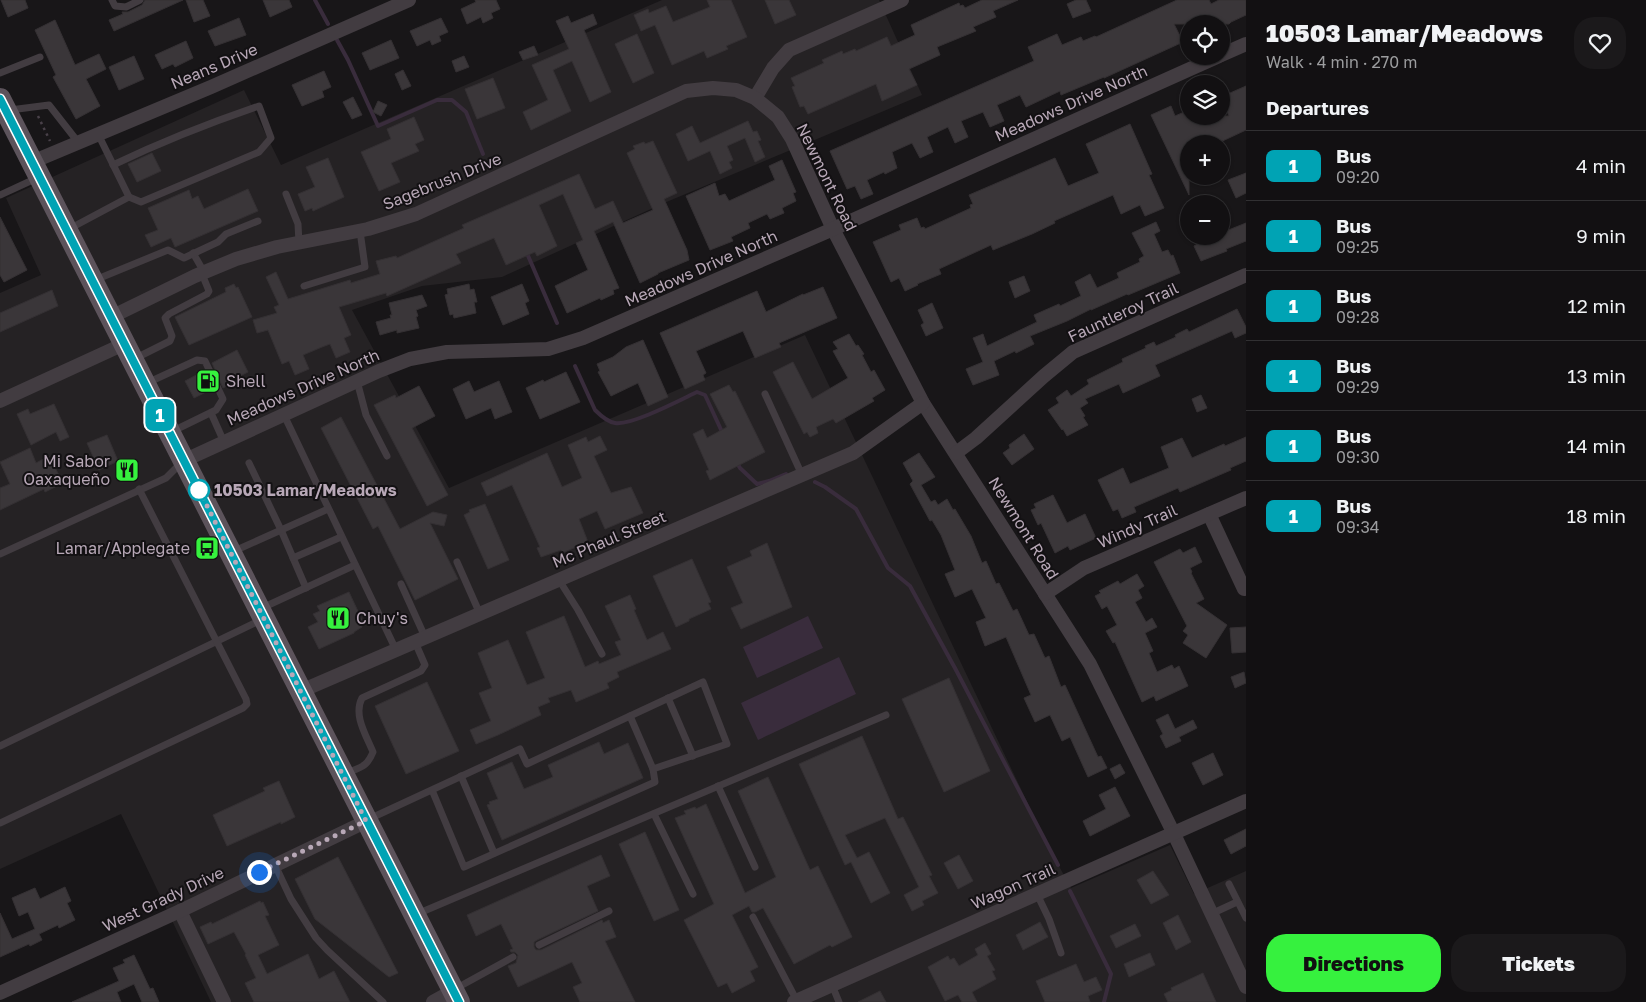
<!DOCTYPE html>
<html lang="en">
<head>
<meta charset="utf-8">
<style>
  :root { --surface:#121012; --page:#1b191b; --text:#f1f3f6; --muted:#9c9d9f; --line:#313032; --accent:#36f13e }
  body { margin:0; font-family:"Golos Text",sans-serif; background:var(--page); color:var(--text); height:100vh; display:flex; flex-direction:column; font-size:19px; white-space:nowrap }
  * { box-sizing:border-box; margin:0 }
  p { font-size:16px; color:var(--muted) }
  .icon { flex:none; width:28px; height:28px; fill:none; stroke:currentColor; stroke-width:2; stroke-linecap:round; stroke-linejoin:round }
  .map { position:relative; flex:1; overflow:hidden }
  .drawer { display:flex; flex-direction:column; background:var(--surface); width:400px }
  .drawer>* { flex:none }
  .badge { padding:0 10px; border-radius:8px; font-size:18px; line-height:32px }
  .controls { position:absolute; left:1180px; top:15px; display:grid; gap:10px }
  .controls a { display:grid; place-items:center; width:50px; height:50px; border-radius:50%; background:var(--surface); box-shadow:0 1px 4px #0004,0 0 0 1px var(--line); font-size:25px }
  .you { position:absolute; width:25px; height:25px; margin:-12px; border:4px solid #fff; border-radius:50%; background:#1a73e8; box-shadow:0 0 0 8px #1a73e833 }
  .map>.badge { position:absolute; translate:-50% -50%; box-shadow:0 0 0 2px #fff }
  h2 { padding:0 20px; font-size:19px; line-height:45px }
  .round { display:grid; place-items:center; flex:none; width:52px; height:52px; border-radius:20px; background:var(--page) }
  .overview { display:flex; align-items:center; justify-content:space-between; height:85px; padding:0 20px }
  h1 { font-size:24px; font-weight:800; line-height:38px }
  .cta { display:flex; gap:10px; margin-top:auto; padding:10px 20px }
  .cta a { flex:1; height:58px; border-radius:20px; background:var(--accent); color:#111; font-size:20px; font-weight:800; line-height:58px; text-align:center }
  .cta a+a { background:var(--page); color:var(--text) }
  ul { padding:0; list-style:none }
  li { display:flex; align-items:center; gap:15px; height:70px; padding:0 20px; border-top:1px solid var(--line) }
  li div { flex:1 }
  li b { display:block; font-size:19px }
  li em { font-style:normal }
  li .badge { min-width:55px; font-weight:700; text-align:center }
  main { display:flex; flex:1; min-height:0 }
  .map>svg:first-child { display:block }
  .built { fill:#252224 }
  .water { fill:#392c3c }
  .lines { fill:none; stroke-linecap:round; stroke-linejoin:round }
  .stream { stroke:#392c3c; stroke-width:4 }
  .building { fill:#3a3639; stroke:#343033 }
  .path { stroke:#494149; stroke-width:2.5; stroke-dasharray:2.5 4; stroke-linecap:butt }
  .lane { stroke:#423c41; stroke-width:7 }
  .street { stroke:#423c41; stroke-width:14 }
  .primary { stroke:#5c535b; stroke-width:22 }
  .line-casing { stroke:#fff; stroke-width:11 }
  .line { stroke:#00a3b4; stroke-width:8 }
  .walk { stroke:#b8a8b7; stroke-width:5; stroke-dasharray:0 9 }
  .stop-dot { fill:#fff; stroke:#00a3b4; stroke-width:2.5 }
  .labels { text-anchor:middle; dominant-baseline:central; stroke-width:4; stroke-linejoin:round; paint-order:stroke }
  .street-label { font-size:16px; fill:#b8a8b7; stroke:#131113 }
  .poi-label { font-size:16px; fill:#b8a8b7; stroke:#131113; text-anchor:start }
  .stop-label { font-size:16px; font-weight:bold; fill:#b8a8b7; stroke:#131113; text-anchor:start }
</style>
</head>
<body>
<main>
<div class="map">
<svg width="1246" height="1002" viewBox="0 0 1246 1002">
  <rect width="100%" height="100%" fill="#181618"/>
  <path class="built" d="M662,0H879L922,95L664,203L502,277L422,286L352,310L449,488L805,335L1049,848L1071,888L1170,845L1194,894L1246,871V1002H211L121,814L0,869V293L41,275L6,198L244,90L281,165Z"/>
  <g class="water">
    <path d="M808,616L823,648L757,678L743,647Z"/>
    <path d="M839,657L856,694L758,740L741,703Z"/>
  </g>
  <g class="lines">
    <g class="stream">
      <path d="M315,0L328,24"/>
      <path d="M337,40L348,60L378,126L437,100H452L466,112L483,154"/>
      <path d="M526,251L557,323"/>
      <path d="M575,366L595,410C600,415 608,422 615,423C631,426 680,400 697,392L705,395L723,434"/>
      <path d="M737,463L740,468L757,484L769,481L786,474"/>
      <path d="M815,482L825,487L856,509L888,568L910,586L956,670L1058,865"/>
      <path d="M1070,891L1111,974L1104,1002"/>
    </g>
  </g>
  <g class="building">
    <path d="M1,0H25L28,8L8,17Z"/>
    <path d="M145,0H183L114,31L109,20L123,14L122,12H128L142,5Z"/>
    <path d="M186,0H203L210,16L194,22Z"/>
    <path d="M263,0H289L292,7L270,17Z"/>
    <path d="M475,0H496L500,9L491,13L493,18L483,23L481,17L467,24L461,9L476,2Z"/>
    <path d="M707,0H731L747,37L726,46L728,49L707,58L704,51L672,65L655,25L641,31L634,15L648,9L649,13L666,6L673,22L710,7Z"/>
    <path d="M765,0H789L796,15L775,24Z"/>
    <path d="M982,0H1018L993,11L996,17L973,27L976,31L937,47L940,55L909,69L917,85L882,101L876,84L808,114L804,106L800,107L792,87L795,86L791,78L824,63L822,60L842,51L843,54L855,49L856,51L887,37L891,46L915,35L911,25L959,3L960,6L963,5L965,8Z"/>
    <path d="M1076,0H1086L1091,11L1073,18L1067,4Z"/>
    <path d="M1177,0H1209L1211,4L1219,0H1246V15L1231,22L1229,24H1174L1183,42L1104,78V77L1061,95L1060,91L1026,107L1020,95L997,105L1004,121L990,127L983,112L961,121L968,137L955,143L948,127L927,137L933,152L920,158L912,143L892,152L897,168L885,174L884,172L867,180L873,194L861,199L855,186L847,189L830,151L1034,61L1028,47L1057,34L1062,45L1081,37L1083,41L1095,36L1096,37Z"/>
    <path d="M593,14L597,24L584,30L611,92L590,102L572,61L553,70L571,111L531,130L523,112L548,100L532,65L569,49L556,21L568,16L571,23Z"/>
    <path d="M239,18L246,35L215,46L208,31Z"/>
    <path d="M441,18L448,32L439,36L441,41L432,45L430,40L417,46L410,31Z"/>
    <path d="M55,20L75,65L99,54L106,69L86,79L100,106L76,119L53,77L56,75L35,30Z"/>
    <path d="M637,34L654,73L633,83L615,44Z"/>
    <path d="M391,40L399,58L370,70L362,53Z"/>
    <path d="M186,41L193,58L175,67L173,64L162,69L155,55Z"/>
    <path d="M534,46L538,55L523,60L519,52Z"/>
    <path d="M134,56L144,79L119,90L109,67Z"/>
    <path d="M464,56L469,67L456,72L452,61Z"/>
    <path d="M403,70L411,86L402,90L395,74Z"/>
    <path d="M324,71L331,87L322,91L324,97L302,106L292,85Z"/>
    <path d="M493,78L505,108L477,119L465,89Z"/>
    <path d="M1246,86V130L1216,144H1189V195L1151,115L1171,106L1175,116L1189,110V116H1229L1221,97Z"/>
    <path d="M353,97L362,115L352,119L343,102Z"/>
    <path d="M378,101L387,105L381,116L373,112Z"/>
    <path d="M414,117L424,140L415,144L419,151L391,163L400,182L379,191L361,152L391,139L387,129Z"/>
    <path d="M748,121L753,132L757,131L761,140L758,141L765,157L755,162L745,138L727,146L733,160L729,162L732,168L720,174L710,151L688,161L676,134L692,126L700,143Z"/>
    <path d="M1130,124L1152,174L1149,175L1164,208L1145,216L1140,205L1121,214L1113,195L1054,221L1055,223L1032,234L993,250L991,245L939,269L941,274L917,284L918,285L905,291L899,278L891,282L873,242L901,230L899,225L917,218L921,228L924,227L925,229L971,208L970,205L973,204L969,195L1055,158L1068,186L1099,173L1086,144Z"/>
    <path d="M653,141L677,193L664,199L687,250L689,260L658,273V274L640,283L613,222L594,231L619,288L613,290L614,294L601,300L600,298L567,313L555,286L588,270L576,243L583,240L563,194L539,205L557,246L537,256L535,252L506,265L494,238L456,254L461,263L387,296L386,293L339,307L351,335L344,338L350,352L336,358L330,344L322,347L303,355L309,369L295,375L289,361L282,364L268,330L257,333L253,320L277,313L274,307L279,305L266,277L276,272L288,299L350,280L351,283L380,274L376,261L396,256L397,258L464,228L462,225L579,174L595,209L613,201L623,223L653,210L627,153L635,149L633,146L644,142L645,144Z"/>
    <path d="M152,153L161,171L137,182L128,164Z"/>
    <path d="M328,158L344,197L313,211L312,208L305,211L298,194L315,187L306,167Z"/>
    <path d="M782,160L796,192L793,193L796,201L782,208L784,213L770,219L767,214L748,223L750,228L731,237L733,241L710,250L686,196L715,183L719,196L725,194L729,201L775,180L769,166Z"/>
    <path d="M1246,173V193L1236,198L1228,180Z"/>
    <path d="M248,189L258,211L175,247L171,238L151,247L145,235L158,230L148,208L189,190L192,199L198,196L204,209Z"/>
    <path d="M0,217L27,270L4,282L0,275Z"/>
    <path d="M1156,222L1160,231L1154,234L1162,252L1168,250L1171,256L1173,255L1180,273L1128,295L1127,294L1091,310V309L1067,321L1030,336L1034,344L1016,353L1015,351L994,361L999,375L973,385L966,369L983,362L973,338L983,334L987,346L1037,322L1034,315L1059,304L1060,306L1081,296L1075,282L1090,274L1097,288L1119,278L1117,273L1140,262L1139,259L1144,256L1132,233Z"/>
    <path d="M1246,223V241L1226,249L1227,251L1219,254L1201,261L1194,246L1201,242L1198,236H1221V233Z"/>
    <path d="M1024,276L1030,291L1015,298L1009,282Z"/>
    <path d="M234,284L236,288L238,287L252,317L189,345L175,317L226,292L225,288Z"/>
    <path d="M469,284L470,290L474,289L477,302H474L476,313L454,318L453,314L450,315L445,295L448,294L447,289Z"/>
    <path d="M522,284L529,301L525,303L529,314L503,325L491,297Z"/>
    <path d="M823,287L837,318L779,343L781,347L755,358L743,331L696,351L706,373L703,375L705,380L685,389L660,333L757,291L766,312L803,294V295Z"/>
    <path d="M52,290L58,306L0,332V313Z"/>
    <path d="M422,295L427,306L416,310L418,316L416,317L419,328L397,333V330L380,335L376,322L391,318L390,315H392L389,303Z"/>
    <path d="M932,303L943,328L926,336L921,325L924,323L918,310Z"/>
    <path d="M1237,309L1246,327V333L1235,338L1232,331L1155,365L1160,376L1123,393L1119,384L1085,399L1088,403L1080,408L1085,416L1083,417L1088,425L1067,436L1063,429L1062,430L1048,410L1059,403L1056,398L1067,390L1071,396L1089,384L1087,380L1123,362L1122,359L1146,348L1145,346L1154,342L1156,346L1176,337L1175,335L1187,329L1189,332Z"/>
    <path d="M849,334L856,346L858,345L864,354L862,355L871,372L874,370L885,390L872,398L874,401L836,423L833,419L816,427L818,433L810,437L807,432L804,434L773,372L793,362L812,399L848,378L833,351L838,349L833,342Z"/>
    <path d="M643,340L668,397L648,406L638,383L611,396L598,372L600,371L597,364L613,357L626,347Z"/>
    <path d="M237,350L248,372L236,378L238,380L223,388L212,363Z"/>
    <path d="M204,371L212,389L194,398L185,381Z"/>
    <path d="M566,372L580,402L540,419L526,388L543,380L544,382Z"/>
    <path d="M469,381L474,392L499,381L512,412L495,419L491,408L466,419L453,389Z"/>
    <path d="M729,385L733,392L735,391L765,452L710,480L706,471L709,470L693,434L703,429L707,438L727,427L710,394Z"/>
    <path d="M419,386L435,416L412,428L448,495L427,506L374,405L395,395L396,398Z"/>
    <path d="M1201,395L1207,408L1197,412L1192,399Z"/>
    <path d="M54,404L69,437L60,441L56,432L31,445L17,414L28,409L30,414Z"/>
    <path d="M341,417L400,529L433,512L447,515L444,526L430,523L458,579L415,600L378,526L373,529L321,428Z"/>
    <path d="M1024,434L1034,449L1012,465L1003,453L1010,448L1009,445Z"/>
    <path d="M107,435L118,461L99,470L87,443Z"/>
    <path d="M600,436L607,450L594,456L611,493L631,487L643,513L605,529L597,511L579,519L588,542L562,553L561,550L541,557L537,548L540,547L512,485L487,496L481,483L547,453L562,487L582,478L568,445L586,437L588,442Z"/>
    <path d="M1246,437V461L1230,468L1231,470L1180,492L1178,488L1134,507L1136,512L1122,518L1118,509L1113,511L1098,480L1123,468L1130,484L1169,468L1161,447L1182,438L1192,458L1224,444L1225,446Z"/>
    <path d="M30,448L36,463L49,456L63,483L45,492L44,489L0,510V488L10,484L0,462Z"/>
    <path d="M919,453L935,477L921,485L931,502L935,500L938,505L947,499L953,510L955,509L971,536L982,563L986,561L996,584L999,583L1013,611L1017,609L1029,635L1034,634L1044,656L1045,658L1049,656L1061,687L1065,685L1098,757L1101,756L1107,768L1088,777L1070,737L1062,741L1050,715L1035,722L1024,698L1031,695L1006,637L985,646L976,622L986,618L972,589L955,597L945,574L955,570L941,535L932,520L930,521L910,484L913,481L903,463Z"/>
    <path d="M1053,495L1067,523L1085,514L1096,538L1070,550L1068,546L1055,553L1041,523L1038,525L1031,510L1036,508L1034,504Z"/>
    <path d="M485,504L509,560L488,569L464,515L470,512L469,510Z"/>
    <path d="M767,543L792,607L741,629L731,608L743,603L727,567L752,556L750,551Z"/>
    <path d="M1195,547L1202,562L1190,568L1192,572L1191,573L1204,599L1196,603L1227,625L1206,658L1183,643L1188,635L1183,631L1187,626L1154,562L1180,549L1183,553Z"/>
    <path d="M692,559L711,602L708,603L711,609L689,619V621L676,627L653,576Z"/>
    <path d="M1137,574L1144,586L1138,590L1142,598L1135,602L1146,622L1152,618L1157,627L1145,633L1153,651L1149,653L1157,672L1172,665L1174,669L1179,666L1188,686L1156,701L1154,696L1142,702L1115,642L1113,643L1106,631L1117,625L1107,606L1102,609L1095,596L1101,593L1099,591L1118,581L1120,584Z"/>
    <path d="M349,592L363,622L360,623L362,627L354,632V633L319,649L308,627L318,622L313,614L320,611L317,606Z"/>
    <path d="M630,595L636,609L634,610L647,640L663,632L671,649L617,672L619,677L607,683L609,688L576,702L571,690L548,698L550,702L538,707L541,715L498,735L476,744L470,730L491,721L479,693L492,688L478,653L508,640L527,685L545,678L526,632L564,616L585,667L598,661L599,664L621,655L615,642L621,640L605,606Z"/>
    <path d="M1246,627V652L1232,653L1230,628Z"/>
    <path d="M1244,672L1246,683L1235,688L1231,677Z"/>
    <path d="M949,678L990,771L944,792L902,699Z"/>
    <path d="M427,682L459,751L406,774L375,706Z"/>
    <path d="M1168,714L1175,729L1193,720L1197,728L1179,737L1181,741L1166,748L1160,736L1163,734L1156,720Z"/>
    <path d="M862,736L898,819L903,817L932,875L929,876L938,893L922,901L924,905L912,911L904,895L919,887L885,818L845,835L857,858L869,852L890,893L871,903L851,862L845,865L799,764Z"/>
    <path d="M599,742L604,754L628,743L643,778L502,840L487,805L490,804L489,802L498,799L487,773L512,762L524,789L553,777L548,765Z"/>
    <path d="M1213,753L1223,775L1203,785L1192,763Z"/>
    <path d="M1120,764L1125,773L1115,779L1110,769Z"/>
    <path d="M768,777L810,870L818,866L852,937L832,947L830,945L794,964L763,908L755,912H752L749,906L732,915L758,967L750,971L755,981L732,993L727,983L718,987L684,920L714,904L675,818L686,814L684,811L695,807L696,809L706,804L745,893L776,877L738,791Z"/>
    <path d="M279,781L295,817L281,824V822L227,846L213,815L265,791L263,788Z"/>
    <path d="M1115,787L1130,816L1090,836L1083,821L1106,809L1099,795Z"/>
    <path d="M1246,829V846L1231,854L1224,840Z"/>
    <path d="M645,832L679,910L654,921L619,844Z"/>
    <path d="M601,855L610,876L587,886L598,911L537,940L534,942V947L536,950H541L602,920L603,923L609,920L616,937L605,941L635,1002H580L573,987L582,983L572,962L518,987L508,966L516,963L518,955L515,952H511L510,950L513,949L501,924L476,936L467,915Z"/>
    <path d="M959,855L973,881L958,889L944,863Z"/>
    <path d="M338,857L398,973L389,977L315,919L295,879Z"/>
    <path d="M1153,871L1169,895L1151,904L1137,880Z"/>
    <path d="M65,887L71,901L67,903L75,920L59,928L58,925L39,934L42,940L30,946L29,944L0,957V913L12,939L35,929L28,912L19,916L12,898L35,888L40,899Z"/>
    <path d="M260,901L261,903L263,902L269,915L265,916L279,945L258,955L267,974L308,954L319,979L334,971L350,1002H254L245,983L256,978L245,955L246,954L234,932L208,944L200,927L211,922L212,924Z"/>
    <path d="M1178,915L1191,942L1176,950L1163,923Z"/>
    <path d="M1040,922L1048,937L1023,950L1016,935Z"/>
    <path d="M1135,924L1141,936L1116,948L1110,936Z"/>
    <path d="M985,943L991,954L987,956L995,970L992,971L996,979L972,992L977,1002H962L958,995L945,1001L928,967L948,956L950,960L954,958L959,966L978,955L975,949Z"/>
    <path d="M1150,953L1155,965L1129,977L1124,964Z"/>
    <path d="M134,955L150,989L153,988L159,1002H142L134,984L117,992L121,1002H72L119,981L113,968L125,963L123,960Z"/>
    <path d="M1076,964L1084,982L1096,977L1102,990L1088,996L1090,1002H1045L1036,981Z"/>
    <path d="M1203,973L1216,1002H1168L1164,994L1172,990L1171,988Z"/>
    <path d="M880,991L886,1002H858Z"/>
  </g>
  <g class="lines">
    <path class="path" d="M38,116L50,141"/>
    <g class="lane">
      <path d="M112,0L115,6L126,7L140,0"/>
      <path d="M0,73L40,57"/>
      <path d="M10,110L49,105L78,142"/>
      <path d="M113,165C161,142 209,123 259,106L271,138L259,152L141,202L129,197"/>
      <path d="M286,194L298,224L299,243"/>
      <path d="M0,195L37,178"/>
      <path d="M69,229L129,197L98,134"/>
      <path d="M193,253L204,272"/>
      <path d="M95,280L168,250L184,258L218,242L226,234L258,221"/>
      <path d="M304,286L365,267L360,231"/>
      <path d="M136,358L170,341L172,336L165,318L169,314L207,294L209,291L202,274"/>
      <path d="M357,381L366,415L387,456"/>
      <path d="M147,383L197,360L205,361L223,399L216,410L173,431"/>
      <path d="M765,394L802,475"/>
      <path d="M211,413L224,442"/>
      <path d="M284,415L396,650"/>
      <path d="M249,463L281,530L306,588"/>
      <path d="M232,552L328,509"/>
      <path d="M0,554L166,478L182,462"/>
      <path d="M293,558L341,537"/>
      <path d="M457,562L480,614"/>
      <path d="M559,580L578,610L602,654"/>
      <path d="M401,584L425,637"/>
      <path d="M262,608L355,565"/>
      <path d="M668,698L693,756"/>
      <path d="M630,716L653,769"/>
      <path d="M0,746L261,620"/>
      <path d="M347,773C361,767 367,767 373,752C366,735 353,715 362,698L421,671L425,665L415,642"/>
      <path d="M461,776L494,853"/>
      <path d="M718,786L755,867"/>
      <path d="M654,814L693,894"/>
      <path d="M369,819L520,749L527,764L703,682L727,744L653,769L655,782L464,867L432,790"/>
      <path d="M0,823L243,708L247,704L246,699L139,489"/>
      <path d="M275,865L291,899L316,938L327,950L383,1002"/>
      <path d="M1229,884L1246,918"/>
      <path d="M1037,894L1049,919L1061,953"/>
      <path d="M417,914L886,715"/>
      <path d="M1211,914L1237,902"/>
      <path d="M753,917L797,1001"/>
      <path d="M539,945L609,911"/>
      <path d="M832,985L839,1002"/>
      <path d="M455,989L513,957"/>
    </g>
    <g class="street">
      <path d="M1221,55L1246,44"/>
      <path d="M755,98L773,68L789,50L902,0"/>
      <path d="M32,162L211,87L409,0"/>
      <path d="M111,317L195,276L236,259L277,247L368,229L416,214L686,91L713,88L736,90L755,98L778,117L792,139L833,229L923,403L1090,664L1174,834L1246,987"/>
      <path d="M0,401L124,344"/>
      <path d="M956,453L976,438L1044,376L1073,352L1246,275"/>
      <path d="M183,461L379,371L410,359L447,352L548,349L583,338L833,229L1219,56"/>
      <path d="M1209,514L1244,589"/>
      <path d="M1045,594L1084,568L1246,498"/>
      <path d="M301,691L853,453L923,403"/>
      <path d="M180,911L224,1002"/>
      <path d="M0,993L180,911L367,821"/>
      <path d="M433,1002L453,991"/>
      <path d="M794,1002L1246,801"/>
    </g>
    <path class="primary" d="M0,99L459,1002"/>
  </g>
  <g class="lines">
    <g class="line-casing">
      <path id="line" d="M0,99L459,1002"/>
    </g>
    <use href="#line" class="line"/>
    <path class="walk" d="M199,490L366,821L259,872"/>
  </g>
  <defs>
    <g id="fuel-square" transform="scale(1.25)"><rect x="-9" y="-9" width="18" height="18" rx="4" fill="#36f13e" stroke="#131113"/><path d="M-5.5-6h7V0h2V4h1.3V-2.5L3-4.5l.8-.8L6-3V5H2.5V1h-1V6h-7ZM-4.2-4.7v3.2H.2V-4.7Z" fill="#111"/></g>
    <g id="restaurant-square" transform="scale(1.25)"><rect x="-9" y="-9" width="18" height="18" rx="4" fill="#36f13e" stroke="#131113"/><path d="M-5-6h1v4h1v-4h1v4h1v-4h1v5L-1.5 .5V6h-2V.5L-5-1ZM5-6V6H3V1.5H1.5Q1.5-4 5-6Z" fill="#111"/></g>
    <g id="bus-square" transform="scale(1.25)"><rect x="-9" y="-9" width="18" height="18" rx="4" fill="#36f13e" stroke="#131113"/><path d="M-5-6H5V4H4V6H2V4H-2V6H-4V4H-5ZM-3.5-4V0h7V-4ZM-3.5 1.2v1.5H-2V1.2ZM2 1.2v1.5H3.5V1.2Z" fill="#111"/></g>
  </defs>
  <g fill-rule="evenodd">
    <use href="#fuel-square" x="208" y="381"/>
    <use href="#restaurant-square" x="127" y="470"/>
    <use href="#bus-square" x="207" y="548"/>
    <use href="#restaurant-square" x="338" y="618"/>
  </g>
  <circle class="stop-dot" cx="199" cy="490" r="10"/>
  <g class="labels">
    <g class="street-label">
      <text transform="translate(214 66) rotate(-23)">Neans Drive</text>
      <text transform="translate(1071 103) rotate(-24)">Meadows Drive North</text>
      <text transform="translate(827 177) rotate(64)">Newmont Road</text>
      <text transform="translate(442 181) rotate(-22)">Sagebrush Drive</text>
      <text transform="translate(701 268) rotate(-24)">Meadows Drive North</text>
      <text transform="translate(1123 312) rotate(-25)">Fauntleroy Trail</text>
      <text transform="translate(303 387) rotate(-24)">Meadows Drive North</text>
      <text transform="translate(1137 526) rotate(-24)">Windy Trail</text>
      <text transform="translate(1024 528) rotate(58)">Newmont Road</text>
      <text transform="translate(609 539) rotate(-23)">Mc Phaul Street</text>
      <text transform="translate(1013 886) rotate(-24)">Wagon Trail</text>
      <text transform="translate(163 899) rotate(-25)">West Grady Drive</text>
    </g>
    <g class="poi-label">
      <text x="226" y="381">Shell</text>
      <text x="110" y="461" text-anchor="end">Mi Sabor<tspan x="110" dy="18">Oaxaqueño</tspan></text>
      <text x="190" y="548" text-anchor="end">Lamar/Applegate</text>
      <text x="356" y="618">Chuy's</text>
    </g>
    <g class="stop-label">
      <text x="214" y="490">10503 Lamar/Meadows</text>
    </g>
  </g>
</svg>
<div class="controls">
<a><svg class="icon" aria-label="locate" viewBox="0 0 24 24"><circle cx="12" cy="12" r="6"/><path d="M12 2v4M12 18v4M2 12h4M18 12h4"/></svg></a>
<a><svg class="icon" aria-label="layers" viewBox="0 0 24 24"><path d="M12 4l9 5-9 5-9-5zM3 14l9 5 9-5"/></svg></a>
<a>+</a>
<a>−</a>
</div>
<div class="you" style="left:259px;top:872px"></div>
<b class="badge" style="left:160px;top:415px;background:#00a3b4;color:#fff">1</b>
</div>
<section class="drawer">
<div class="overview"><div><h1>10503 Lamar/Meadows</h1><p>Walk · 4 min · 270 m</p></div><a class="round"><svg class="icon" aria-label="heart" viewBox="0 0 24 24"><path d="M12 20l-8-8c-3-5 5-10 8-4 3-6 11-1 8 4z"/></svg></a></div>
<h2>Departures</h2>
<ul>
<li><span class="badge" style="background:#00a3b4;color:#fff">1</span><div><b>Bus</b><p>09:20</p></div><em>4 min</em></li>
<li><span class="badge" style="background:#00a3b4;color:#fff">1</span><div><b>Bus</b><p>09:25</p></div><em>9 min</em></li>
<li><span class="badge" style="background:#00a3b4;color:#fff">1</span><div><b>Bus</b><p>09:28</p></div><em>12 min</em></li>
<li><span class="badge" style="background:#00a3b4;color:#fff">1</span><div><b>Bus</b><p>09:29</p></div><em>13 min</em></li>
<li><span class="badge" style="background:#00a3b4;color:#fff">1</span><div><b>Bus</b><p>09:30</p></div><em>14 min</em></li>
<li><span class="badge" style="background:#00a3b4;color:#fff">1</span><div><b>Bus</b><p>09:34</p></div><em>18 min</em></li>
</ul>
<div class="cta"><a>Directions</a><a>Tickets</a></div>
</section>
</main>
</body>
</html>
